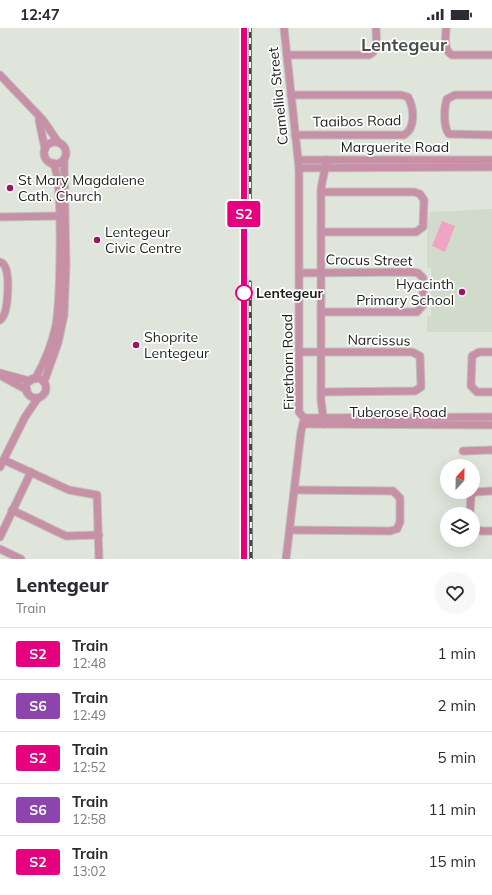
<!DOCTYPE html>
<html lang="en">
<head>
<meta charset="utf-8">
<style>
  :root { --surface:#fff; --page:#f7f7f7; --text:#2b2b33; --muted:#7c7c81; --line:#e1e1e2 }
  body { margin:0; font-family:Mulish,sans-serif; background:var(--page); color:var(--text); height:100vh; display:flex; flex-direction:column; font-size:15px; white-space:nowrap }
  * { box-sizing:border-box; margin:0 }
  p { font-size:13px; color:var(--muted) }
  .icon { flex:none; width:22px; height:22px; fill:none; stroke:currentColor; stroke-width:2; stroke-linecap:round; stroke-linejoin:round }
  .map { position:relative; height:531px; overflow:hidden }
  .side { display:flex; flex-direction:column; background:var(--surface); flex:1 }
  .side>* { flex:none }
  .badge { padding:0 8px; border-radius:3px; font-size:14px; line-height:26px }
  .needle { width:26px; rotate:22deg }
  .buttons { position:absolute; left:440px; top:431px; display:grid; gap:8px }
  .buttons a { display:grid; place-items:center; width:40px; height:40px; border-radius:50%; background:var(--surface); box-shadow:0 4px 16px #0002; font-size:20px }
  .map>.badge { position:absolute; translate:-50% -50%; box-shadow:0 0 0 2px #fff }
  .round { display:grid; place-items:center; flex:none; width:42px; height:42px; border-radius:21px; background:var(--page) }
  .overview { display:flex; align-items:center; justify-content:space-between; height:68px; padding:0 16px }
  h1 { font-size:19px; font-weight:800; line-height:30px }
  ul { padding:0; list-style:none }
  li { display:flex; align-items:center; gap:12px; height:52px; padding:0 16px; border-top:1px solid var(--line) }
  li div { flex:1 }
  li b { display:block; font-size:15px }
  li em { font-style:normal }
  li .badge { min-width:44px; font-weight:700; text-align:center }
  .status { display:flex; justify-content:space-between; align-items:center; height:28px; padding:0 20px; background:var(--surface); direction:ltr }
  .status svg { height:11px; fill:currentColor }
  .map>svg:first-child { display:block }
  .built { fill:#d1dbcb }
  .green { fill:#efa4c3 }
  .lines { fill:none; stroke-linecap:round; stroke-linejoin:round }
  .minor-casing { stroke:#bdc1b9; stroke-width:9 }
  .minor { stroke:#c790a7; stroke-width:7 }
  .rail-casing { stroke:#444641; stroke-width:3.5 }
  .rail { stroke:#fff; stroke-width:2; stroke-dasharray:6; stroke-linecap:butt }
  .line-casing { stroke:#fff; stroke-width:9 }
  .line { stroke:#e6007e; stroke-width:6 }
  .poi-dot { fill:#9e1463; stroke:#fff; stroke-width:1.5 }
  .stop-dot { fill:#fff; stroke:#e6007e; stroke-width:2 }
  .labels { text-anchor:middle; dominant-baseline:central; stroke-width:3.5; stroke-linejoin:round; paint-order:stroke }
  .street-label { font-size:14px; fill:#1d1f1b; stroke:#fff }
  .poi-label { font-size:14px; fill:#1d1f1b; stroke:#fff; text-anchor:start }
  .stop-label { font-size:14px; font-weight:bold; fill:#1d1f1b; stroke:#fff; text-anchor:start }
  .district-label { font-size:18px; font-weight:bold; fill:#494e46; stroke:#fff }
</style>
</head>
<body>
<div class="status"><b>12:47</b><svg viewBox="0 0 49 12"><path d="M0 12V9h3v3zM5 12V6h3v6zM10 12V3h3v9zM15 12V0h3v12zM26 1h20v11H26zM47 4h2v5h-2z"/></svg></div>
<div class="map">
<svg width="492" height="531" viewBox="0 0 492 531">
  <rect width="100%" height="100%" fill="#e0e5dc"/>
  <path class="built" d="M492,181V304H427V288H431V240H427V204L429,202H427V189H430L429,184Z"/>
  <path class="green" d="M442,193L455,198L445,224L432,218Z"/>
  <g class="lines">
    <g class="minor-casing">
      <g id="minor">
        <path d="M284,0L299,140V384L304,390"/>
        <path d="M446,0C446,9 443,22 452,27H492"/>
        <path d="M287,27H369C379,23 376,9 376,0"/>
        <path d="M0,47L43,92L58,114"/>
        <path d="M291,67H401L408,69C414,80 416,100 404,107H295"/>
        <path d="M492,67H455L447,71C444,79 443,99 449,106L492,107"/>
        <path d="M39,92L45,121"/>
        <circle cx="55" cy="125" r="11"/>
        <path d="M299,132H492"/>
        <path d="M299,140L492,139"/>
        <path d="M0,189L59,188"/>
        <path d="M321,204H416L423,199L424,172L420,166L414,164H321"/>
        <path d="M0,234C3,235 5,237 6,241C9,250 9,287 0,292"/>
        <path d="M300,245L411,244L418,245L423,250V277L417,284H321"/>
        <path d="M301,324H412L420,328L421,359L415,363L321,364"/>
        <path d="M492,324H479L472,328L471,358L477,364H492"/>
        <path d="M0,345L30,353"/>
        <path d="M3,349L27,362"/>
        <circle cx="36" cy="360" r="10"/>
        <path d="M35,351C45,334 52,316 56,297C60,272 64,153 53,135"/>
        <path d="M44,354L58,315L64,287L66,237L64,132"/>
        <path d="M304,390L492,389"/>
        <path d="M303,396L492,397"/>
        <path d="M324,396L321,372V164C321,153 326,143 326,132"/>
        <path d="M463,423L492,422"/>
        <path d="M4,432L69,462L97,467L99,531"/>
        <path d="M0,439L25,389L38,370"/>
        <path d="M12,482L66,508L99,507"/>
        <path d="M470,486L471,467L475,464L492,463"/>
        <path d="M473,501L482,503H492"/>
        <path d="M290,502L390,503L397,501L400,494V470L393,463L295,462"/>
        <path d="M0,509L31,444"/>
        <path d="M0,521L21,531"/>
        <path d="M286,531L301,404L304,392"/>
      </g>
    </g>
    <use href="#minor" class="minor"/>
    <g class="rail-casing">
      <g id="rail">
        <path d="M244,0V531"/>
        <path d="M250,184V0"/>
        <path d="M250,254L251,531"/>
      </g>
    </g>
    <use href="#rail" class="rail"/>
  </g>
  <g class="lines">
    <g class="line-casing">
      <path id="line" d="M244,0V531"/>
    </g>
    <use href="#line" class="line"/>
  </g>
  <g class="poi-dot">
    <circle cx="10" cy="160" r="4"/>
    <circle cx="97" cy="212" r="4"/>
    <circle cx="462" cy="264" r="4"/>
    <circle cx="136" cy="317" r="4"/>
  </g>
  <circle class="stop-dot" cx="244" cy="265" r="8"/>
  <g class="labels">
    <g class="street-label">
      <text transform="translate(278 68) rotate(-96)">Camellia Street</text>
      <text transform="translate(357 93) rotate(-1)">Taaibos Road</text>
      <text x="395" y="119">Marguerite Road</text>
      <text transform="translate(369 232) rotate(1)">Crocus Street</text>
      <text transform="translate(379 312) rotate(1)">Narcissus</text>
      <text transform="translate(288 334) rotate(-91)">Firethorn Road</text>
      <text x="398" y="384">Tuberose Road</text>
    </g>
    <g class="poi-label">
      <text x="18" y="152">St Mary Magdalene<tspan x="18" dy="16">Cath. Church</tspan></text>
      <text x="105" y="204">Lentegeur<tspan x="105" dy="16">Civic Centre</tspan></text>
      <text x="454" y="256" text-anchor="end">Hyacinth<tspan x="454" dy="16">Primary School</tspan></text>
      <text x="144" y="309">Shoprite<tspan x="144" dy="16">Lentegeur</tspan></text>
    </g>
    <g class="stop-label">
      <text x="256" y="265">Lentegeur</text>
    </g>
    <g class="district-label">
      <text x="404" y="16">Lentegeur</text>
    </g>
  </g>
</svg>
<div class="buttons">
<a><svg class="needle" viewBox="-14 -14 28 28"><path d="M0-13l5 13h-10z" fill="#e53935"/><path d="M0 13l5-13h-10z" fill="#7c7c81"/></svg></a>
<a><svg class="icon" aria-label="layers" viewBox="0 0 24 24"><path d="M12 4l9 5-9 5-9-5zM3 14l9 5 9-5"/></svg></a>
</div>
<b class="badge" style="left:244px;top:186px;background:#e6007e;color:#fff">S2</b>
</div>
<section class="side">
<div class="overview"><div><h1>Lentegeur</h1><p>Train</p></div><a class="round"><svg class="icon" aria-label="heart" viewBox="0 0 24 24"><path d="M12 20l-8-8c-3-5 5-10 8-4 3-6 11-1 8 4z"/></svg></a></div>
<ul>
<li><span class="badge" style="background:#e6007e;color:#fff">S2</span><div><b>Train</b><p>12:48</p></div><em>1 min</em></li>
<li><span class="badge" style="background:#8e44ad;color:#fff">S6</span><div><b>Train</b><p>12:49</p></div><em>2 min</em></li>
<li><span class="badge" style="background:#e6007e;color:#fff">S2</span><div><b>Train</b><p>12:52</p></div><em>5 min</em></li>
<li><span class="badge" style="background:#8e44ad;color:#fff">S6</span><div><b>Train</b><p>12:58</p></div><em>11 min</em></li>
<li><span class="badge" style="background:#e6007e;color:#fff">S2</span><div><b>Train</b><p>13:02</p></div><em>15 min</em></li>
</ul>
</section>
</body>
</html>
